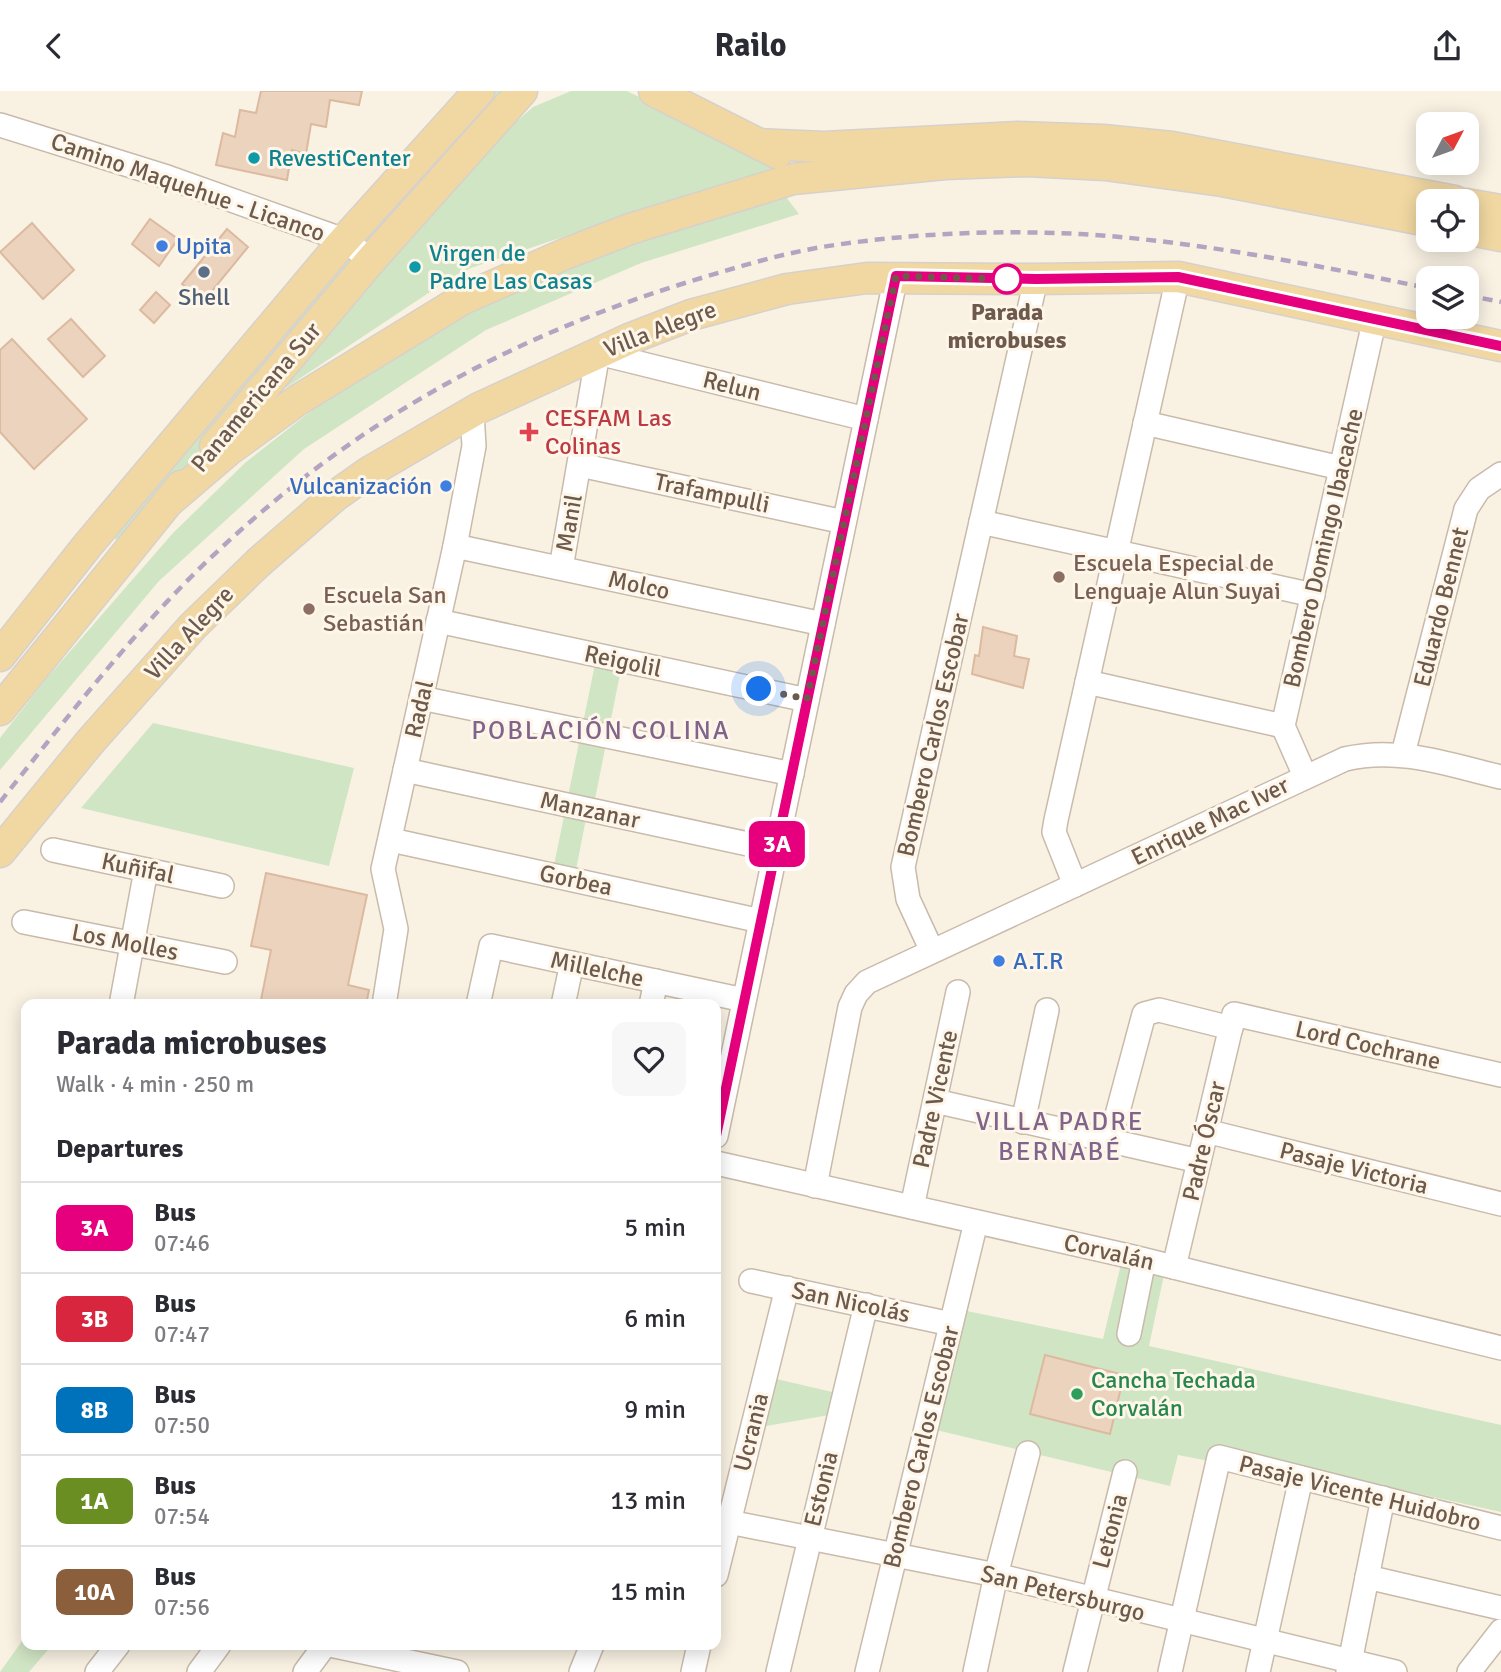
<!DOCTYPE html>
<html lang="en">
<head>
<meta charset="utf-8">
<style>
  :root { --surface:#fff; --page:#f7f7f7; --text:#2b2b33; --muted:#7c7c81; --line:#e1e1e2 }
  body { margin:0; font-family:Signika,sans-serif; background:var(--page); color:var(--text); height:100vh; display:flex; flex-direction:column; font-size:26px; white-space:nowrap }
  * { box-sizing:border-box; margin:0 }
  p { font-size:23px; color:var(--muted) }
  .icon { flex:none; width:38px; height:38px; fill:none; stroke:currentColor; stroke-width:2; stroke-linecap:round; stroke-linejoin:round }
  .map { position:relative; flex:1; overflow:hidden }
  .drawer { position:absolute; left:21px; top:908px; width:700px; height:651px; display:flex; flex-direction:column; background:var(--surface); border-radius:14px; box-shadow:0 4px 18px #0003 }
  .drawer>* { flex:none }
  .badge { padding:0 14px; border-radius:10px; font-size:24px; line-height:46px }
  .needle { width:46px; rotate:49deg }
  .tools { position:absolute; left:1416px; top:21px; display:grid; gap:14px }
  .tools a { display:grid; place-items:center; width:63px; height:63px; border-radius:14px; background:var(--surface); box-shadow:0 4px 18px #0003; font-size:35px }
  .you { position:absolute; width:35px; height:35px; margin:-18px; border:5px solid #fff; border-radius:50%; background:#1a73e8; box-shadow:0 0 0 10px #1a73e833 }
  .map>.badge { position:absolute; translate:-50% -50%; box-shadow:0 0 0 4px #fff }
  h2 { padding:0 35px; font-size:26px; line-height:63px }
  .round { display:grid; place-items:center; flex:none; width:74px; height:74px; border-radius:14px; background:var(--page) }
  .overview { display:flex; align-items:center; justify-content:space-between; height:119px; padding:0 35px }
  h1 { font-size:33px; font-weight:800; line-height:52px }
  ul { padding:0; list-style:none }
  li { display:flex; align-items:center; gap:21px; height:91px; padding:0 35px; border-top:2px solid var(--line) }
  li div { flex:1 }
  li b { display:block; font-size:26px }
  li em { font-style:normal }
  li .badge { min-width:77px; font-weight:700; text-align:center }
  header { display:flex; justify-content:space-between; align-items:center; height:91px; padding:0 35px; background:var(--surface); font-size:32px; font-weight:800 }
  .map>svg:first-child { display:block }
  .green { fill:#d0e5c4 }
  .building { fill:#ecd3be; stroke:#dcbaa0; stroke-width:2 }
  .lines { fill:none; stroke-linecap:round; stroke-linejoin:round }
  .minor-casing { stroke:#c9baab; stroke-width:26 }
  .major-casing { stroke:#d6d1cd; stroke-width:33 }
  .minor { stroke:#fff; stroke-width:23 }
  .major { stroke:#f1d8a2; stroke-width:30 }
  .rail { stroke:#b5a4c1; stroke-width:4.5; stroke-dasharray:10 7; stroke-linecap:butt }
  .line-casing { stroke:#fff; stroke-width:16 }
  .line { stroke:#e6007e; stroke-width:10 }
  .walk { stroke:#6e5a4c; stroke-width:7; stroke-dasharray:0 12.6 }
  .culture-dot { fill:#0f9aa8; stroke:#fdf6e9; stroke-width:2.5 }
  .shop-dot { fill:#3f7fe0; stroke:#fdf6e9; stroke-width:2.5 }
  .service-dot { fill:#5c6f8a; stroke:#fdf6e9; stroke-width:2.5 }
  .stop-dot { fill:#fff; stroke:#e6007e; stroke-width:3.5 }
  .health-dot { fill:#e0444e; stroke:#fdf6e9; stroke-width:2.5 }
  .education-dot { fill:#8d6e63; stroke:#fdf6e9; stroke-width:2.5 }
  .leisure-dot { fill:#2e9e5b; stroke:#fdf6e9; stroke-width:2.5 }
  .labels { text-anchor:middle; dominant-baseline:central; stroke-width:6; stroke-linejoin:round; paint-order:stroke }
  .culture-label { font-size:24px; fill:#0d838f; stroke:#fdf6e9; text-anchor:start }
  .street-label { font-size:24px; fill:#6e5a4c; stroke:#fdf6e9 }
  .shop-label { font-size:24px; fill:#366cbe; stroke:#fdf6e9; text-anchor:start }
  .service-label { font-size:24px; fill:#4e5e75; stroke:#fdf6e9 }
  .stop-label { font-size:24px; font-weight:bold; fill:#6e5a4c; stroke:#fdf6e9 }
  .health-label { font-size:24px; fill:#be3a42; stroke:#fdf6e9; text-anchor:start }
  .education-label { font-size:24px; fill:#785e54; stroke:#fdf6e9; text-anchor:start }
  .leisure-label { font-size:24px; fill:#27864d; stroke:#fdf6e9; text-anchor:start }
  .neighbourhood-label { font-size:26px; letter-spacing:2px; fill:#80648b; stroke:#fdf6e9 }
</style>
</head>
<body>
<header><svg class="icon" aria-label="back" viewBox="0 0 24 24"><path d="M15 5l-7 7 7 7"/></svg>Railo<svg class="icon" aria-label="share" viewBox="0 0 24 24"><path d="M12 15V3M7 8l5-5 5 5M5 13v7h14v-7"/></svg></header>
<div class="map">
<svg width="1501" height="1581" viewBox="0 0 1501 1581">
  <rect width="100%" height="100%" fill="#f9f2e3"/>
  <g class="green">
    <path d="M491,0H508L285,256L121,454L112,444L371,136Z"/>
    <path d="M571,0H627L786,79L619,127L471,177L451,187L275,304L412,141L500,45L533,16Z"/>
    <path d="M786,106L799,123L641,172L486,239L304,358L159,490L0,679V647L46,588L173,442L246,371L334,302L476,215L662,142Z"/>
    <path d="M595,573L621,578L595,708L590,707L575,784L553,779Z"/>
    <path d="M153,632L354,677L329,775L81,717Z"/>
    <path d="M1121,1173L1164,1184L1149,1255L1501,1334V1421L1213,1357L1209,1370L1178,1364L1170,1395L936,1339L962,1219L1103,1248Z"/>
    <path d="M772,1287L841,1303L835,1323L760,1336Z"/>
    <path d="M26,1538V1554H52L29,1581H0L22,1550Z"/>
  </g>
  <g class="building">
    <path d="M261,0H362L359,14L330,9L326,36L311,33L306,63L292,59L287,89L216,74L223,42L235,46L240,19L256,22Z"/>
    <path d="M150,128L178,148L159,175L132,153Z"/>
    <path d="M32,132L74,179L43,208L0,161Z"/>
    <path d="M227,138L248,156L203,211L182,193Z"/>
    <path d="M156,201L170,214L154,232L140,219Z"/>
    <path d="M71,228L105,265L83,286L48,248Z"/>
    <path d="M12,248L87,328L34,378L0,341V259Z"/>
    <path d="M983,536L1017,545L1014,565L1029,568L1023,597L972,583L975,564L979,565Z"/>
    <path d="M266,782L367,804L348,894L369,899L366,914H260L271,859L251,855Z"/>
    <path d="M1045,1264L1124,1284L1110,1343L1030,1323Z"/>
  </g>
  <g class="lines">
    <g class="minor-casing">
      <g id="minor">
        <path d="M0,34L167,86L344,149L371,169"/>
        <path d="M1145,332L1341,377"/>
        <path d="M580,374L844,431"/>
        <path d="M981,431L1313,504"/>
        <path d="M455,455L823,533"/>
        <path d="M561,477L598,262L866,328"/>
        <path d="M438,530L807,609"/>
        <path d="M1087,591L1283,635"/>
        <path d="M421,607L792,683"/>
        <path d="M1403,663L1466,418L1479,398L1501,383"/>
        <path d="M405,679L776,759"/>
        <path d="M1305,685L1283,635L1375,227"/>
        <path d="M391,749L761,830"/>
        <path d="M53,759L222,795"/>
        <path d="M1075,794L1054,741L1056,729L1178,186"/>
        <path d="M24,831L225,871"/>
        <path d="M932,860L908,808L903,776L1036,188"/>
        <path d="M121,914L146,779"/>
        <path d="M384,914L396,838L383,778L455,455L474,355L472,322"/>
        <path d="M478,914L491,855L744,909"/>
        <path d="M563,914L572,872"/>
        <path d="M651,914L656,890"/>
        <path d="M935,1010L1199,1070"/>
        <path d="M1023,1031L1047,919"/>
        <path d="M1206,1040L1501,1113"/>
        <path d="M716,1045L896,185"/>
        <path d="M1110,1050L1144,923L1159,919L1231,937"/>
        <path d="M716,1072L1133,1166L1501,1257"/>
        <path d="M815,1095L850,916L856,903L867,891L1345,668C1399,655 1449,674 1501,686"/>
        <path d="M912,1116L958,901"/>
        <path d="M1174,1176L1234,923L1501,984"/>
        <path d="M751,1190L951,1233"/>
        <path d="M1129,1243L1144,1169"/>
        <path d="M729,1431L996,1484L1395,1581"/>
        <path d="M716,1484L787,1197"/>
        <path d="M1367,1486L1501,1517"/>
        <path d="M330,1554L457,1581"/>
        <path d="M97,1581L118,1554"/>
        <path d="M199,1581L219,1554"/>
        <path d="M305,1581L325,1554"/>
        <path d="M581,1581L592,1554"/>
        <path d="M693,1581L699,1554"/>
        <path d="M778,1581L866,1214"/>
        <path d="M867,1581L976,1131"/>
        <path d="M975,1581L996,1484L1028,1362"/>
        <path d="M1075,1581L1125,1381"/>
        <path d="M1170,1581L1219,1366L1501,1437"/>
        <path d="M1258,1581L1301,1387"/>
        <path d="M1348,1581L1383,1407"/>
        <path d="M1469,1581L1501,1540"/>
      </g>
    </g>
    <g class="major-casing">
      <g id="major">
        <path d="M654,0L777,62"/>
        <path d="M758,53L824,56L1018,46L1103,49L1172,56L1455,110"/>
        <path d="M1466,113L1501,119"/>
        <path d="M1466,138L1501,145"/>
        <path d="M215,355L371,169L522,0"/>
        <path d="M168,411L229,359L298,309L463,208L565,163L630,138L793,88L945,73L1027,70L1105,74L1222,90L1428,130"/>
        <path d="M0,565L87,455L340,154L479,0"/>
        <path d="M0,619L181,395"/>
        <path d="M0,761L90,651L193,535L258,472L335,405L369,381L479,317L629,248L691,224L787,198L867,187L1036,188L1178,186L1501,255"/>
      </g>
    </g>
    <use href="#minor" class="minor"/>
    <use href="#major" class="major"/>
    <g class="rail">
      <path d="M1466,204L1501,211"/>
      <path d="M0,711C70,623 138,534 220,458C356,331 508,247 685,192C734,177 785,161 835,154C916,142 999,139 1080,143C1198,150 1313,174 1428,197"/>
    </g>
  </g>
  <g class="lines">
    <g class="line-casing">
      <path id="line" d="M716,1045L896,185L1036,188L1178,186L1501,255"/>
    </g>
    <use href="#line" class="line"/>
    <path class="walk" d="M759,598L807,608L896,185L1007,188"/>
  </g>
  <g class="culture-dot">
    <circle cx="254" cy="67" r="7"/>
    <circle cx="415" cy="176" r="7"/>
  </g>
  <g class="shop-dot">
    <circle cx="162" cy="155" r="7"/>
    <circle cx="446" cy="395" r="7"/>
    <circle cx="999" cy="870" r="7"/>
  </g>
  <circle class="service-dot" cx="204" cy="181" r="7"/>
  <circle class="stop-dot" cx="1007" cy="188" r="14"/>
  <path class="health-dot" d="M525.5 330.5h7v7h7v7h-7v7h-7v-7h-7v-7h7z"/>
  <g class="education-dot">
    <circle cx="1059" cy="486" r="7"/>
    <circle cx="309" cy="518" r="7"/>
  </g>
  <circle class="leisure-dot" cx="1077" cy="1303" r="7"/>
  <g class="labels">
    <g class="culture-label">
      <text x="268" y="67">RevestiCenter</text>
      <text x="429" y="162">Virgen de<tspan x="429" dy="28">Padre Las Casas</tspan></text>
    </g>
    <g class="street-label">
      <text transform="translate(188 96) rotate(19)">Camino Maquehue - Licanco</text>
      <text transform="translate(660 238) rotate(-21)">Villa Alegre</text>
      <text transform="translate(732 295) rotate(14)">Relun</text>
      <text transform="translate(256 306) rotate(-50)">Panamericana Sur</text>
      <text transform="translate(712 402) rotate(12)">Trafampulli</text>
      <text transform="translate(569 432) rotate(-80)">Manil</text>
      <text transform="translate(1323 457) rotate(-77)">Bombero Domingo Ibacache</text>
      <text transform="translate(639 494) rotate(12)">Molco</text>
      <text transform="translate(1441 516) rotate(-76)">Eduardo Bennet</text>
      <text transform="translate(189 542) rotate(-47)">Villa Alegre</text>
      <text transform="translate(623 570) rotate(12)">Reigolil</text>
      <text transform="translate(419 618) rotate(-77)">Radal</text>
      <text transform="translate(933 644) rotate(-77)">Bombero Carlos Escobar</text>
      <text transform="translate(590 719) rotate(12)">Manzanar</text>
      <text transform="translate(1210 730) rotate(-26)">Enrique Mac Iver</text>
      <text transform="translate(138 777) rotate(12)">Kuñifal</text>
      <text transform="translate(576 789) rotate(12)">Gorbea</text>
      <text transform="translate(125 851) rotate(11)">Los Molles</text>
      <text transform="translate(597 878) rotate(12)">Millelche</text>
      <text transform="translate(1368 954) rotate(13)">Lord Cochrane</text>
      <text transform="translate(935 1008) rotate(-78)">Padre Vicente</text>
      <text transform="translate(1204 1050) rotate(-77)">Padre Óscar</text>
      <text transform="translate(1354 1077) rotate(14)">Pasaje Victoria</text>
      <text transform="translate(1109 1161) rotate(13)">Corvalán</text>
      <text transform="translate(851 1211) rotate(12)">San Nicolás</text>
      <text transform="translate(751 1341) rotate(-76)">Ucrania</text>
      <text transform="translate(921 1356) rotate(-76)">Bombero Carlos Escobar</text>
      <text transform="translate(821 1398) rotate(-76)">Estonia</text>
      <text transform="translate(1360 1402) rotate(14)">Pasaje Vicente Huidobro</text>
      <text transform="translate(1110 1440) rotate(-75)">Letonia</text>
      <text transform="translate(1063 1502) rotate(14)">San Petersburgo</text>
    </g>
    <g class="shop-label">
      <text x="176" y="155">Upita</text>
      <text x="432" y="395" text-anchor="end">Vulcanización</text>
      <text x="1013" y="870">A.T.R</text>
    </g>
    <g class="service-label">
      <text x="204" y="206">Shell</text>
    </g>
    <g class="stop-label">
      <text x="1007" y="221">Parada<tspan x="1007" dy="28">microbuses</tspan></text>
    </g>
    <g class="health-label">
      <text x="545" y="327">CESFAM Las<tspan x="545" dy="28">Colinas</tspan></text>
    </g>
    <g class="education-label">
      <text x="1073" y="472">Escuela Especial de<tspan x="1073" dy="28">Lenguaje Alun Suyai</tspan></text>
      <text x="323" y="504">Escuela San<tspan x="323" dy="28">Sebastián</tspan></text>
    </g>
    <g class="leisure-label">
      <text x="1091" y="1289">Cancha Techada<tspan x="1091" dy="28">Corvalán</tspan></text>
    </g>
    <g class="neighbourhood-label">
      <text x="601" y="640">POBLACIÓN COLINA</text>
      <text x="1060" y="1031">VILLA PADRE<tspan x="1060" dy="30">BERNABÉ</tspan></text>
    </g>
  </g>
</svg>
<div class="tools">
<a><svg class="needle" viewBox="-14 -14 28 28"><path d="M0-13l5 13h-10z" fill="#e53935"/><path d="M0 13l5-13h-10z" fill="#7c7c81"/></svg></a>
<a><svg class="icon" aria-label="locate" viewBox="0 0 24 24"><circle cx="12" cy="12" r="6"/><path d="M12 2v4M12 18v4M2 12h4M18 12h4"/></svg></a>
<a><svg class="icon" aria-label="layers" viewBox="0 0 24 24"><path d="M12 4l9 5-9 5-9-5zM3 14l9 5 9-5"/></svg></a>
</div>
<div class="you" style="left:759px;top:598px"></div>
<b class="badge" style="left:777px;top:753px;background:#e6007e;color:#fff">3A</b>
<section class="drawer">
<div class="overview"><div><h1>Parada microbuses</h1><p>Walk · 4 min · 250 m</p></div><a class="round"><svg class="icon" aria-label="heart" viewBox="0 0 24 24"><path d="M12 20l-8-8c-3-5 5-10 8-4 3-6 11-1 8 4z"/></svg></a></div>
<h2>Departures</h2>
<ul>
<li><span class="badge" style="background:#e6007e;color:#fff">3A</span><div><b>Bus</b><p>07:46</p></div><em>5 min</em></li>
<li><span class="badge" style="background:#d7263d;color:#fff">3B</span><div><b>Bus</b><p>07:47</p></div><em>6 min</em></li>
<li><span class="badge" style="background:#0072bc;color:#fff">8B</span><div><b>Bus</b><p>07:50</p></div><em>9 min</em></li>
<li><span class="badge" style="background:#6b8e23;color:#fff">1A</span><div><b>Bus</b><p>07:54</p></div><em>13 min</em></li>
<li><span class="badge" style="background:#8b5e3c;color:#fff">10A</span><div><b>Bus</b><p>07:56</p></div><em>15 min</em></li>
</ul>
</section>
</div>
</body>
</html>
